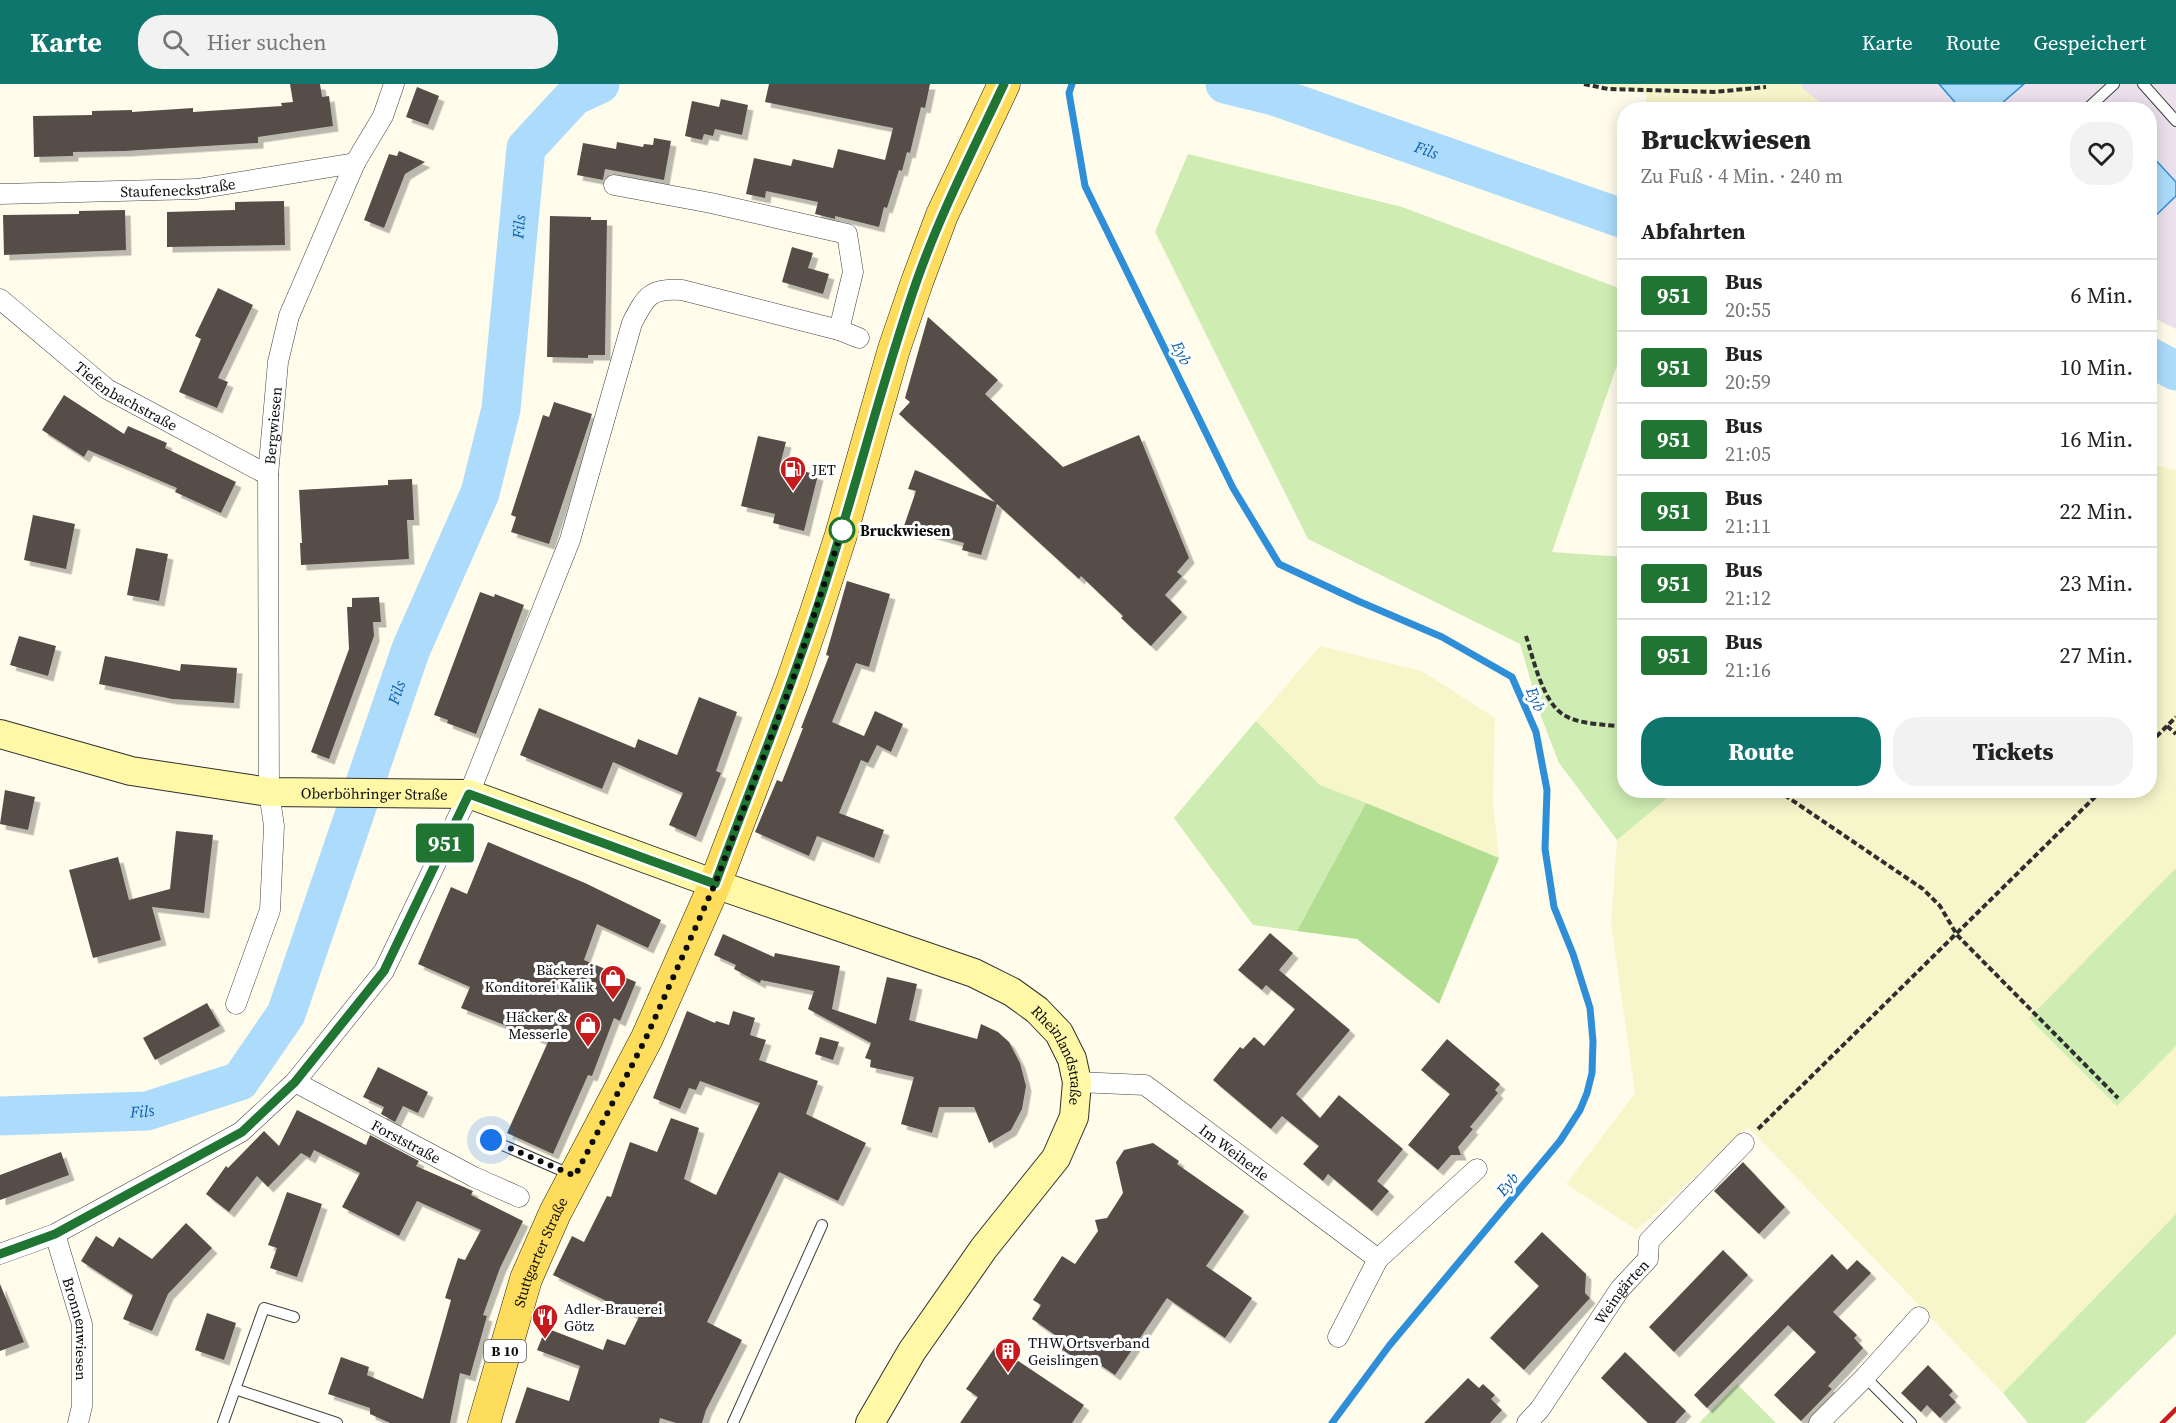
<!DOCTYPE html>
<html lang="de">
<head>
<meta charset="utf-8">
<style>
  :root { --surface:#fff; --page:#f2f2f2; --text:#222; --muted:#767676; --line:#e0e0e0; --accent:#0f766e }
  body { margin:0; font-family:"Source Serif 4",serif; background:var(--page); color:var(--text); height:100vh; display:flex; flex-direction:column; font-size:22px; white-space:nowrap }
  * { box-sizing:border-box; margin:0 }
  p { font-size:20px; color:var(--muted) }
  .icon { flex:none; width:33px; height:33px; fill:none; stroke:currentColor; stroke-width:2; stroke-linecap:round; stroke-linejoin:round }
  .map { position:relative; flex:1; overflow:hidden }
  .details { position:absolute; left:1617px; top:18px; width:540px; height:696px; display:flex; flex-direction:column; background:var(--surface); border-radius:24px; box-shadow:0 3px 15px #0003 }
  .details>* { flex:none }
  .badge { padding:0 12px; border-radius:4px; font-size:21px; line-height:39px }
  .you { position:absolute; width:30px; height:30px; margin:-15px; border:4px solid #fff; border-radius:50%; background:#1a73e8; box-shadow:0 0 0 9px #1a73e833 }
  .map>.badge { position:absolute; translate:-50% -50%; box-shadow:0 0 0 3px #fff }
  h2 { padding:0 24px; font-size:22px; line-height:54px }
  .round { display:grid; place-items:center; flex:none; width:63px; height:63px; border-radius:24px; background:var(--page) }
  .head { display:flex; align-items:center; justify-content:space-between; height:102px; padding:0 24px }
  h1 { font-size:28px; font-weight:800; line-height:45px }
  .primary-button { display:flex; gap:12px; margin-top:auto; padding:12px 24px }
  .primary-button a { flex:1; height:69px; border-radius:24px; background:var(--accent); color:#fff; font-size:24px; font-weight:800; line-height:69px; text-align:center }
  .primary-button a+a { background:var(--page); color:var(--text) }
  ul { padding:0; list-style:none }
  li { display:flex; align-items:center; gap:18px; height:72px; padding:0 24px; border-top:2px solid var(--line) }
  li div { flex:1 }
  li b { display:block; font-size:22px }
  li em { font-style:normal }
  li .badge { min-width:66px; font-weight:700; text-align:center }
  header { display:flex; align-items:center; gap:36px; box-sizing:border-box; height:84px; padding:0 30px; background:var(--accent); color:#fff }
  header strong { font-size:28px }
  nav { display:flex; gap:33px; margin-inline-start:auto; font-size:21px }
  .search { width:420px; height:54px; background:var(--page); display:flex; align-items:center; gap:15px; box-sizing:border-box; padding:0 21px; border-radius:24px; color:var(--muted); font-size:22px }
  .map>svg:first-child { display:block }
  .industrial { fill:#ebe0ec }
  .farmland { fill:#f7f5ca }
  .green { fill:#cfecb3 }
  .forest { fill:#b1de91 }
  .water { fill:#acdbfb; stroke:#2e8ed7; stroke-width:1.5 }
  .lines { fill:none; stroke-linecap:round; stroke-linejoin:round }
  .stream { stroke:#2e8ed7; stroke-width:7 }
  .river { stroke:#acdbfb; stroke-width:39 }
  .building { fill:#564e48; filter:url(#shadow) }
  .lane-casing { stroke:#404040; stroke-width:12 }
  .street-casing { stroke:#404040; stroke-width:21 }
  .secondary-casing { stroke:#2f2f2f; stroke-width:30 }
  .primary-casing { stroke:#1e1e1e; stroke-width:33 }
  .path { stroke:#2f2f2f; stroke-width:4; stroke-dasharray:6 3; stroke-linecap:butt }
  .lane { stroke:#fff; stroke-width:10 }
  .street { stroke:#fff; stroke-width:20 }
  .secondary { stroke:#fff8a7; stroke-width:28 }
  .primary { stroke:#ffdd5c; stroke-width:32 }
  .rail { stroke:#c71a1c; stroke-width:4.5 }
  .line-casing { stroke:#fff; stroke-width:14 }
  .line { stroke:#217532; stroke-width:9 }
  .walk { stroke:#0d0d0d; stroke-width:6; stroke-dasharray:0 10.8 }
  .stop-dot { fill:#fff; stroke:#217532; stroke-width:3 }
  .labels { text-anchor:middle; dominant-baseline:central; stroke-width:6; stroke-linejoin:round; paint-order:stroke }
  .shield { fill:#fff; stroke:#565656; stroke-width:1.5 }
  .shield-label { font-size:14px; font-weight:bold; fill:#0d0d0d }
  .street-label { font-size:15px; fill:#0d0d0d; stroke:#fff }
  .poi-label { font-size:15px; fill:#0d0d0d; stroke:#fff; text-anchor:start }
  .stop-label { font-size:15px; font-weight:bold; fill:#0d0d0d; stroke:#fff; text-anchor:start }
  .water-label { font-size:16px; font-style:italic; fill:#0d5ea7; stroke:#fff }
</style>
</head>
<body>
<header>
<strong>Karte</strong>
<div class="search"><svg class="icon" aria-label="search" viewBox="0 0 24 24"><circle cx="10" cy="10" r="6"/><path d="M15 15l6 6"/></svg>Hier suchen</div>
<nav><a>Karte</a><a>Route</a><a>Gespeichert</a></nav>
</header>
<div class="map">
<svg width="2176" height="1339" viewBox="0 0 2176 1339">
  <defs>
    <filter id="shadow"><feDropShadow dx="5.5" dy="5.5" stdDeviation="0" flood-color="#0004"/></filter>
  </defs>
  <rect width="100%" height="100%" fill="#fffcec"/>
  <path class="industrial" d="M1801,0H2176V245L2150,232V26L1828,25L1802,4Z"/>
  <g class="farmland">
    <path d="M1588,0H1801L1802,4L1828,25H1645L1647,10Z"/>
    <path d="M2150,380L2176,386V784L2030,934L2117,1022L2176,962V1130L2003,1309L1748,1043L1637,1146L1566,1100L1635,1009L1611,840L1617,756L1676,707L2150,706Z"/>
    <path d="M1320,562L1422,587L1495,634L1493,719L1499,774L1320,701L1256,637Z"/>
  </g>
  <g class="green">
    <path d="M1188,70L1402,123L1624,206V261L1552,468L1624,473V706L1676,707L1617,756L1559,679L1542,635L1520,560L1308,455L1155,148Z"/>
    <path d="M1256,637L1320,701L1366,719L1297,847L1253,841L1174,734Z"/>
    <path d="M2176,784V962L2117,1022L2029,934Z"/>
    <path d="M2176,1130V1250L2085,1339H2028L2003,1309Z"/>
    <path d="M1737,1300L1776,1339H1699Z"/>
  </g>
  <path class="forest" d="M1366,719L1499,774L1439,920L1357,855L1297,847Z"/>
  <g class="water">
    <path d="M1939,0H2024L1994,26L1961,25Z"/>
    <path d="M2150,70L2176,98V112L2150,137Z"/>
  </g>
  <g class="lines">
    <path class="stream" d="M1072,0L1069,9L1085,102L1233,404L1279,480L1358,517L1442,553L1512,593L1536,648L1547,706L1545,765L1554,823L1573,870L1590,924L1593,957L1592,989L1587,1009L1580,1026L1560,1057L1389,1262L1332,1339"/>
    <g class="river">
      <path id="s1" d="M1225,0L1274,12L1624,135"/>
      <path d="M2150,273L2176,287"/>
      <path id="s2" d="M0,1032L147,1027L240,997L286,930L411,565L480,409L501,325L526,64L574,12L600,0"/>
    </g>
  </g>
  <g class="building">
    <path d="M290,0H320L322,13L329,12L333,42L258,53V59L124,67L73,68V72L34,73L33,32L92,31V27L132,26V28L193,24V28L282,22L281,19L293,18Z"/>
    <path d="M769,0H930L925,24L921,23L910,69L907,68L902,87L899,86L887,124L884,123L879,143L835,132V135L815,130L818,118L766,107L765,114L746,110L754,74L791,82L793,75L833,84L838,65L885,76L893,44L765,18Z"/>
    <path d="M417,3L439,12L428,41L406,33Z"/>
    <path d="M721,15L748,21L742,51L715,45L713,52L704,50L702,56L685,52L692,17L719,23Z"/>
    <path d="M654,54L671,57L664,96L605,85L603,96L577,91L583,59L616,65L617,58L643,63L644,60L653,61Z"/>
    <path d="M399,67L425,78L405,90L384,144L364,136L389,70L397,72Z"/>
    <path d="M284,117L285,161L167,163V128L235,126V118Z"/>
    <path d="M125,126L126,166L4,171L3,131L79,130V127Z"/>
    <path d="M550,132L591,133V136H607L605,271H588V274L547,273Z"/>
    <path d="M792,163L813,169L808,184L829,190L823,210L782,198Z"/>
    <path d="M218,204L253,221L218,294L228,298L217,324L179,308L201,255L195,252Z"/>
    <path d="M928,233L998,296L985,310L1063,383L1139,351L1189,474L1177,488L1182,492L1165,511L1182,528L1151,562L1121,534L1123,532L1081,492L1079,495L997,420L981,471L962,466L964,459L904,442L916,407L908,405L915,386L995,418L899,330L910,318L905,314Z"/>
    <path d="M64,311L124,350L128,342L167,359L165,364L236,398L221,429L175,408L177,404L88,366L84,373L42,346Z"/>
    <path d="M554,318L592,330L549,460L511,448L516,433L511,431L543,331L549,333Z"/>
    <path d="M758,352L786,358L780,381L818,391L804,447L773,439L775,430L741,422Z"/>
    <path d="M412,395L414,436H407L409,475L301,481L300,459H302L299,406L388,401V396Z"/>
    <path d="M33,431L75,440L66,485L24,476Z"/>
    <path d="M136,464L168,470L159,517L127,511Z"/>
    <path d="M847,497L890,510L869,583L856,579L832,638L864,652L875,627L903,640L891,668L877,661L868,679L861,676L839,729L884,746L874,774L817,752L809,772L755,748L777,696L782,698L803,644H801L829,572L826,571Z"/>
    <path d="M480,508L494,513L495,510L524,521L476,650L447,639L448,636L434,631Z"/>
    <path d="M379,513L381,538H373L374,552L329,675L311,668L349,565L347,523H352V514Z"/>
    <path d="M19,552L56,562L48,592L10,581Z"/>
    <path d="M105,572L180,587L181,580L237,584L234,619L172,615L99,600Z"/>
    <path d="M699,613L737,628L716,687L721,689L696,753L669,741L683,709L613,678L602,705L520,671L539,624L635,664L638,655L677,671Z"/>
    <path d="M5,706L35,713L28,746L0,740Z"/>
    <path d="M176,747L213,751L204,829L152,823L161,856L93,874L69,786L118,773L129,816L170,805Z"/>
    <path d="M488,758L585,799L661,836L648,864L597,840L584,876L636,898L620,937L614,934L592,992L588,991L553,1070L507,1049L548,958L461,924L470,903L418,880L451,803L467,810Z"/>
    <path d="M1270,849L1293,869L1279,886L1350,946L1296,1010L1320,1034L1339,1011L1403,1065L1377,1097L1389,1107L1372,1127L1328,1090L1323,1097L1303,1080L1319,1062L1282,1032L1271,1045L1213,996L1240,963L1243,965L1254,953L1264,962L1295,925L1266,901L1262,906L1238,886Z"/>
    <path d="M723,850L774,873L775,869L840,882L832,925L876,940L887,893L917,900L909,936L977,955L981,940L998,948L1009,958L1020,979L1026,1002L1022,1025L1011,1046L989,1059L974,1023H939L932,1049L901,1040L914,993L870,983L871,976L865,974L871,959L808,925L814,907L761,896L760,899L734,885L736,881L714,871Z"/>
    <path d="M207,919L220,942L155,976L143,954Z"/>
    <path d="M687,927L715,939L716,937L729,941L733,927L755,934L750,951L766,956L759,976L818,997L806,1030L866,1059L838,1117L779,1088L707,1238L742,1256L706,1326L702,1339H676L660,1334L659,1339H515L527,1303L569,1317L580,1282L537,1266L546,1244L603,1266L607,1255L625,1261L639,1233L553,1191L572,1152L584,1158L607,1112L611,1113L630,1058L657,1068L671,1034L699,1044L684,1095L716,1111L760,1019L700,997L696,1006L689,1004L680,1025L653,1014Z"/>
    <path d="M820,953L839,958L833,976L815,970Z"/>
    <path d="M1447,955L1500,1000L1495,1006L1498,1009L1470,1043L1473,1045L1458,1063L1461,1071H1451L1438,1086L1408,1061L1450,1010L1421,986Z"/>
    <path d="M378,983L428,1008L418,1029L403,1022L395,1038L381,1030L384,1023L363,1013Z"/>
    <path d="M297,1026L366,1061L370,1051L419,1077L416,1082L473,1107L471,1111L523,1137L500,1184L483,1231L487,1232L470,1292L460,1289L450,1339H390L370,1330V1324L328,1310L341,1273L369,1283L367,1291L423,1315L451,1216L445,1214L458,1174L465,1176L481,1146L417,1117L399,1152L342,1123L360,1089L314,1066L310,1074L301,1069L268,1103L257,1092L229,1128L206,1110L226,1082L228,1084L264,1047L279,1062Z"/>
    <path d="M1153,1059L1179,1077L1177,1080L1244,1127L1206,1182L1252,1214L1225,1254L1167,1214L1115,1291L1087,1272L1082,1279L1050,1257L1055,1251L1032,1235L1041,1221L1033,1216L1062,1172L1075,1180L1098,1147L1095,1136L1107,1134L1123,1109L1116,1078L1124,1066Z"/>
    <path d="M61,1068L69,1091L0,1116V1091Z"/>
    <path d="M1743,1078L1785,1123L1759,1150L1714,1107Z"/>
    <path d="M287,1108L322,1120L297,1193L270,1184L277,1164L268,1161Z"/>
    <path d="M186,1139L212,1164L168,1210L152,1247L123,1235L133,1211L81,1177L96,1152L113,1163L119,1153L152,1175Z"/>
    <path d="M1542,1148L1586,1190L1585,1209L1590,1214L1524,1286L1490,1254L1539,1202L1514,1178Z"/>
    <path d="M1723,1166L1748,1191L1674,1268L1649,1243Z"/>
    <path d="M1832,1170L1847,1186L1857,1176L1871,1189L1833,1228L1857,1251L1854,1254L1863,1264L1828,1302L1832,1305L1801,1337L1774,1311L1816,1268L1788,1241L1707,1324L1694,1311Z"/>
    <path d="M0,1200L24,1258L0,1267Z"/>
    <path d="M207,1229L236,1239L224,1276L195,1266Z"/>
    <path d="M996,1262L1084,1321L1072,1339H960L978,1313L966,1305Z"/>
    <path d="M1625,1268L1686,1327L1675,1339H1648L1601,1294Z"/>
    <path d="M1928,1281L1953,1307L1949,1311L1956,1318L1940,1334L1927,1321L1921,1328L1901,1309Z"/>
    <path d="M1468,1294L1479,1304L1483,1300L1495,1311L1491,1315L1502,1326L1490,1339H1424Z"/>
  </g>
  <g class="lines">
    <g class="lane-casing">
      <g id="lane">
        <path d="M2143,0L2176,37"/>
        <path d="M2086,26L2114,0"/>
        <path d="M491,1056L572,1091"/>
        <path d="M1865,1293L1911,1339"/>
        <path d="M235,1305L337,1339"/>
        <path d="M223,1339L264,1224L294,1233"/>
        <path d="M733,1339L822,1141"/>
      </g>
    </g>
    <g class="street-casing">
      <g id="street">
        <path d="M614,101L711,119L847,150L853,188L839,246"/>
        <path id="s3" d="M0,110L197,105L355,79"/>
        <path id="s4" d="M0,215L107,305L268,391"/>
        <path id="s5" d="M236,920L270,826L274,742L269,708L268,391L278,278L289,232L355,79L383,32L394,0"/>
        <path id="s6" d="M295,998L474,1093L519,1113"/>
        <path id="s7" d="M1077,998L1145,1001L1378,1175L1477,1085"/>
        <path id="s8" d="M55,1150L82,1240V1322L78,1339"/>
        <path d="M0,1170L55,1150L241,1048L295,998L384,887L469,710L570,456L632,239C646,212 650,204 682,206L839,246L859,254"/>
        <path d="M1338,1253L1378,1175"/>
        <path id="s9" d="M1527,1339L1540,1325L1620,1205L1648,1175L1649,1157L1744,1059"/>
        <path d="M1819,1339L1865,1293L1919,1233"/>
      </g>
    </g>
    <g class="secondary-casing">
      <g id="secondary">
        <path id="s10" d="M0,650L131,687L269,708L469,710L715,800L974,889L1012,908L1037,926L1059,949L1072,975L1077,998L1074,1033L1056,1074L984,1164L912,1267L870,1339"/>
      </g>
    </g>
    <g class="primary-casing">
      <g id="primary">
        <path id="s11" d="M484,1339L526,1195L555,1129L647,954L715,800L792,598L817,525L841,451L894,265L917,198L942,131L1004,0"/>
      </g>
    </g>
    <g class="path">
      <path d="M1584,0L1608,5L1714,8L1766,3"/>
      <path d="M1526,552C1533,574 1543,619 1564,631C1580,641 1606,640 1624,643"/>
      <path d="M2167,642L2176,650"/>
      <path d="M2150,659L2176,633"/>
      <path d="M1777,706L1923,805L1940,822L1957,851L2118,1014"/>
      <path d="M1758,1045L2102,706"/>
    </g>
    <use href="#lane" class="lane"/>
    <use href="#street" class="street"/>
    <use href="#secondary" class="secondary"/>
    <use href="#primary" class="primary"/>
    <path class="rail" d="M2162,1339L2176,1325"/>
  </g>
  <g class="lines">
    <g class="line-casing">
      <path id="line" d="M0,1170L55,1150L242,1048L295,998L384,887L469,710L715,800C751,702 791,606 823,506C856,404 881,300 916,199C940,130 973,66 1004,0"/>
    </g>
    <use href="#line" class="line"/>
    <path class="walk" d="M491,1056L575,1092L646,954L715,800L792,598L842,446"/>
  </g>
  <defs>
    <g id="fuel-pin" transform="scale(1.35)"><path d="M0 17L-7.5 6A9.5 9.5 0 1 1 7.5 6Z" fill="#c71a1c" stroke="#fff"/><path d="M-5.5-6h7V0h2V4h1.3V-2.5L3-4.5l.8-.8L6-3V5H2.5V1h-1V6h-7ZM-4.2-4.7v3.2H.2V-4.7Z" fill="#fff"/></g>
    <g id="shop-pin" transform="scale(1.35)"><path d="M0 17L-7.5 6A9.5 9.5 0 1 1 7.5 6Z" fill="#c71a1c" stroke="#fff"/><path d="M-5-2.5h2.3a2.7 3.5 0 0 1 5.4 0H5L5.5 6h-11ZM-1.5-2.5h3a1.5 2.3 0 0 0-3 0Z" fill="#fff"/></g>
    <g id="restaurant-pin" transform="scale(1.35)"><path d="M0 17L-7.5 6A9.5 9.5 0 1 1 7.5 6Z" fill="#c71a1c" stroke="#fff"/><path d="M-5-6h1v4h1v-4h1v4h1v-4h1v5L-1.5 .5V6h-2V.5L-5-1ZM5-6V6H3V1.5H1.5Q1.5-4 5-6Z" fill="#fff"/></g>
    <g id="building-pin" transform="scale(1.35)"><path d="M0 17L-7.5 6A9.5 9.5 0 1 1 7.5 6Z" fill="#c71a1c" stroke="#fff"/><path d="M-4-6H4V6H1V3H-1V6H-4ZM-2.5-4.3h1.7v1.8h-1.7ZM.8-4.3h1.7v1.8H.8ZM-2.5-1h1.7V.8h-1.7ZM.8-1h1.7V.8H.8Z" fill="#fff"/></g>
  </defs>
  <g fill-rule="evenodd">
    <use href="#fuel-pin" x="793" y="385"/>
    <use href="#shop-pin" x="613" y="894"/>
    <use href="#shop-pin" x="588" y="941"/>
    <use href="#restaurant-pin" x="545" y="1233"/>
    <use href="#building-pin" x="1008" y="1267"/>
  </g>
  <circle class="stop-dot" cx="842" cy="446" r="12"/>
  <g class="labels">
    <rect class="shield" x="484" y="1256" width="42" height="22" rx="4.5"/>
    <g class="shield-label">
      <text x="505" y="1267">B 10</text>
    </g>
    <g class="street-label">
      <text stroke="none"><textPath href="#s3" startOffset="178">Staufeneckstraße</textPath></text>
      <text stroke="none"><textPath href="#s4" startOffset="160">Tiefenbachstraße</textPath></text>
      <text stroke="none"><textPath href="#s5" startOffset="585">Bergwiesen</textPath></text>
      <text stroke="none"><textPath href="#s10" startOffset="381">Oberböhringer Straße</textPath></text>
      <text stroke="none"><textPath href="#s10" startOffset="1137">Rheinlandstraße</textPath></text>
      <text stroke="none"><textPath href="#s6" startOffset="126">Forststraße</textPath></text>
      <text stroke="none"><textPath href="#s7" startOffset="180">Im Weiherle</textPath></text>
      <text stroke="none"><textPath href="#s11" startOffset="180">Stuttgarter Straße</textPath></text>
      <text stroke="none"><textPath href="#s9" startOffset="162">Weingärten</textPath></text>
      <text stroke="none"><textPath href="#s8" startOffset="98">Bronnenwiesen</textPath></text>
    </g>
    <g class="poi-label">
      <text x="812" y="385">JET</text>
      <text x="594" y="885" text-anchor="end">Bäckerei<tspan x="594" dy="17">Konditorei Kalik</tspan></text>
      <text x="568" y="932" text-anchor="end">Häcker &amp;<tspan x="568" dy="17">Messerle</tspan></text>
      <text x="564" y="1224">Adler-Brauerei<tspan x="564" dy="17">Götz</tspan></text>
      <text x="1028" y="1258">THW Ortsverband<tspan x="1028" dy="17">Geislingen</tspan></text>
    </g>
    <g class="stop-label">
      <text x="860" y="446">Bruckwiesen</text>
    </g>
    <g class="water-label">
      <text stroke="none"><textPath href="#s1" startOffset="212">Fils</textPath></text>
      <text stroke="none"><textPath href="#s2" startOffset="1152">Fils</textPath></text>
      <text transform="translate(1182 269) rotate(64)">Eyb</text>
      <text stroke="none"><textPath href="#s2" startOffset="666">Fils</textPath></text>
      <text transform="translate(1536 615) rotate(67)">Eyb</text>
      <text stroke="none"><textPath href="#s2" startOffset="142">Fils</textPath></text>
      <text transform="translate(1507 1100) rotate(-50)">Eyb</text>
    </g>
  </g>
</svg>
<div class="you" style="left:491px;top:1056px"></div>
<b class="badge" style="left:445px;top:759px;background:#217532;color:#fff">951</b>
<section class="details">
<div class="head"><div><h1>Bruckwiesen</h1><p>Zu Fuß · 4 Min. · 240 m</p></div><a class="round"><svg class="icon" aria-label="heart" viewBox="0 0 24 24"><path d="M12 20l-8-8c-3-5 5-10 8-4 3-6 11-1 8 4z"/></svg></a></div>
<h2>Abfahrten</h2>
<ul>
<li><span class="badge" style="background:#217532;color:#fff">951</span><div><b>Bus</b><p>20:55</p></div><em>6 Min.</em></li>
<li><span class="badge" style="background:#217532;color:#fff">951</span><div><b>Bus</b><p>20:59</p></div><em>10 Min.</em></li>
<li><span class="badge" style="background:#217532;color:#fff">951</span><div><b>Bus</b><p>21:05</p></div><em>16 Min.</em></li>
<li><span class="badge" style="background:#217532;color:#fff">951</span><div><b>Bus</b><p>21:11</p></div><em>22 Min.</em></li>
<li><span class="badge" style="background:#217532;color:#fff">951</span><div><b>Bus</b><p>21:12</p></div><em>23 Min.</em></li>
<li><span class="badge" style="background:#217532;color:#fff">951</span><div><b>Bus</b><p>21:16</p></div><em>27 Min.</em></li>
</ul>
<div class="primary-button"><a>Route</a><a>Tickets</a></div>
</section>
</div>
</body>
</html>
